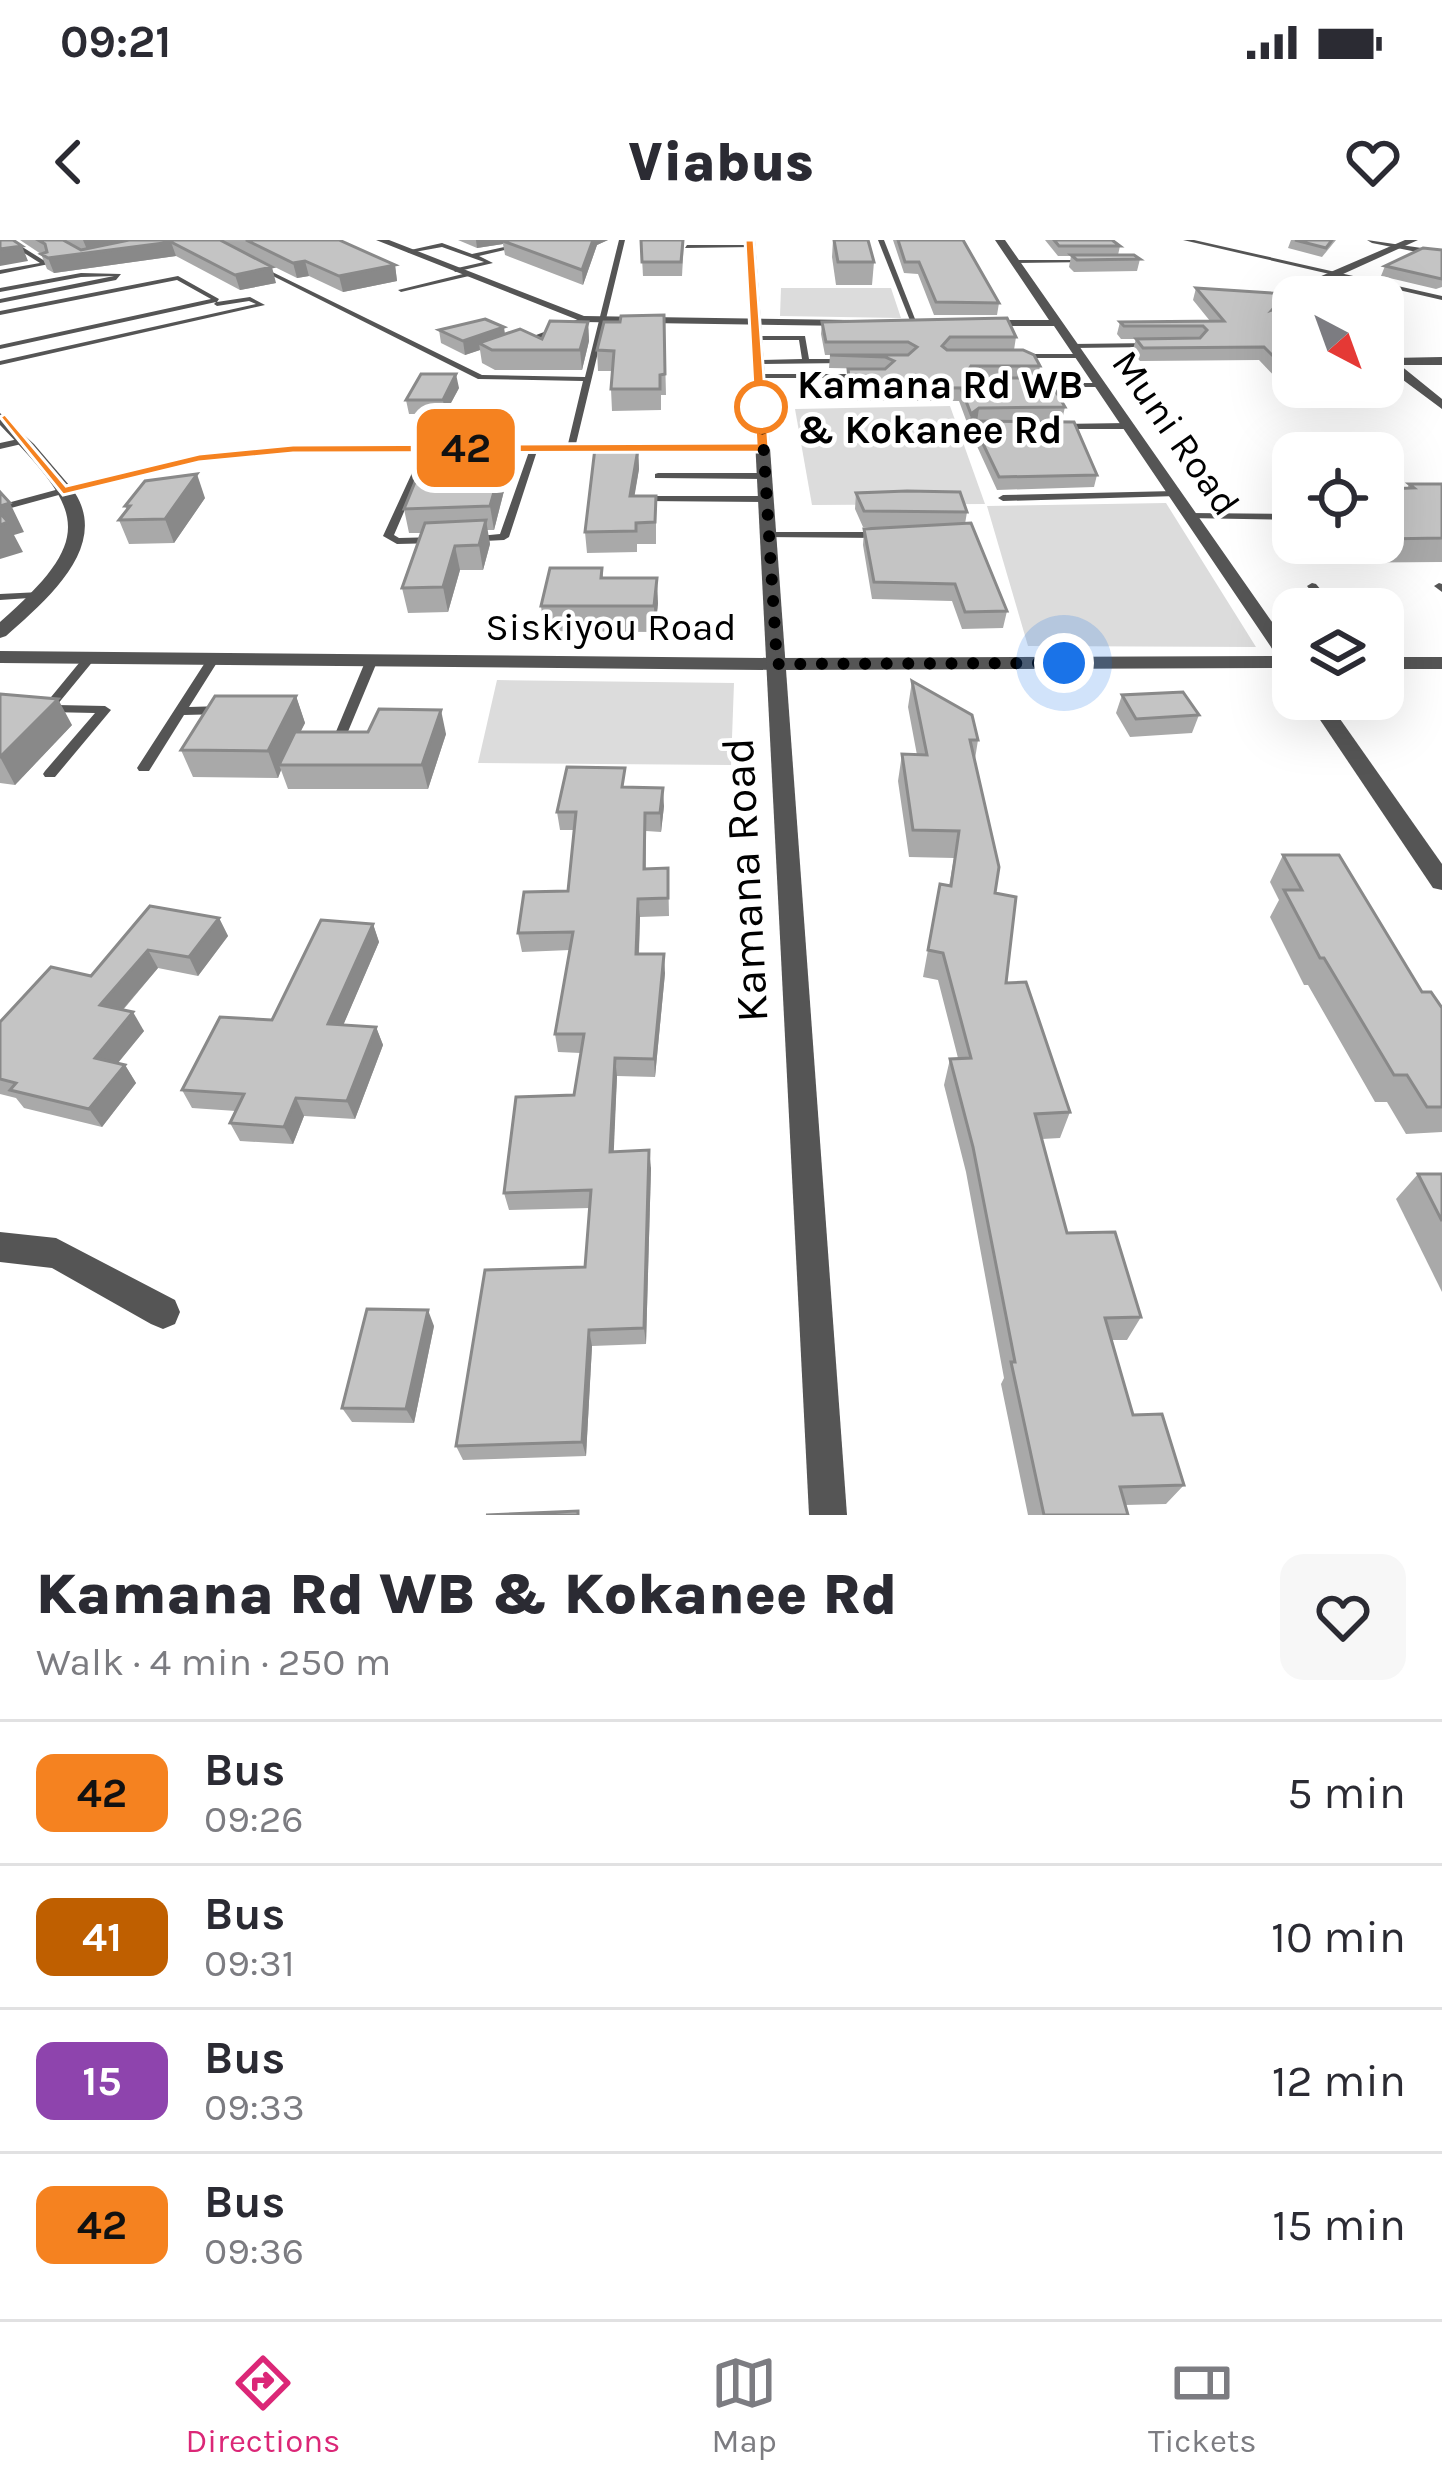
<!DOCTYPE html>
<html lang="en">
<head>
<meta charset="utf-8">
<style>
  :root { --surface:#fff; --page:#f7f7f7; --text:#2b2b33; --muted:#7c7c81; --line:#e1e1e2; --accent:#db2777 }
  body { margin:0; font-family:Karla,sans-serif; background:var(--page); color:var(--text); height:100vh; display:flex; flex-direction:column; font-size:45px; white-space:nowrap }
  * { box-sizing:border-box; margin:0 }
  p { font-size:39px; color:var(--muted) }
  .icon { flex:none; width:66px; height:66px; fill:none; stroke:currentColor; stroke-width:2; stroke-linecap:round; stroke-linejoin:round }
  .map { position:relative; height:1275px; overflow:hidden }
  .side { display:flex; flex-direction:column; background:var(--surface); flex:1 }
  .side>* { flex:none }
  .badge { padding:0 24px; border-radius:18px; font-size:42px; line-height:78px }
  .needle { width:78px; rotate:139deg }
  .tools { position:absolute; left:1272px; top:36px; display:grid; gap:24px }
  .tools a { display:grid; place-items:center; width:132px; height:132px; border-radius:24px; background:var(--surface); box-shadow:0 12px 48px #0002; font-size:60px }
  .you { position:absolute; width:60px; height:60px; margin:-30px; border:9px solid #fff; border-radius:50%; background:#1a73e8; box-shadow:0 0 0 18px #1a73e833 }
  .map>.badge { position:absolute; translate:-50% -50%; box-shadow:0 0 0 6px #fff }
  .round { display:grid; place-items:center; flex:none; width:126px; height:126px; border-radius:24px; background:var(--page) }
  .summary { display:flex; align-items:center; justify-content:space-between; height:204px; padding:0 36px }
  h1 { font-size:57px; font-weight:800; line-height:90px }
  ul { padding:0; list-style:none }
  li { display:flex; align-items:center; gap:36px; height:144px; padding:0 36px; border-top:3px solid var(--line) }
  li div { flex:1 }
  li b { display:block; font-size:45px }
  li em { font-style:normal }
  li .badge { min-width:132px; font-weight:700; text-align:center }
  .status { display:flex; justify-content:space-between; align-items:center; height:84px; padding:0 60px; background:var(--surface); direction:ltr }
  .status svg { height:33px; fill:currentColor }
  header { display:flex; justify-content:space-between; align-items:center; height:156px; padding:0 36px; background:var(--surface); font-size:54px; font-weight:800 }
  .menu { display:flex; justify-content:space-around; align-items:center; height:168px; border-top:3px solid var(--line); background:var(--surface); font-size:33px; color:var(--muted) }
  .menu a { display:grid; justify-items:center; gap:6px }
  .menu .active { color:var(--accent) }
  .map>svg:first-child { display:block }
  .green { fill:#dcdcdc }
  .lines { fill:none; stroke-linecap:round; stroke-linejoin:round }
  .service { fill:#555; fill-rule:evenodd }
  .minor { fill:#555; fill-rule:evenodd }
  .tertiary { fill:#555; fill-rule:evenodd }
  .wall { fill:#a9a9a9 }
  .shaded-wall { fill:#898989 }
  .building { fill:#c4c4c4; stroke:#898989; stroke-width:3 }
  .line { fill:#f58220; stroke:#fff; stroke-width:3 }
  .walk { stroke:#000; stroke-width:12; stroke-dasharray:0 21.6 }
  .stop-dot { fill:#fff; stroke:#f58220; stroke-width:6 }
  .labels { text-anchor:middle; dominant-baseline:central; stroke-width:9; stroke-linejoin:round; paint-order:stroke }
  .far-stop-label { font-size:39px; font-weight:bold; fill:#000; stroke:#fff; text-anchor:start }
  .far-street-label { font-size:39px; fill:#000; stroke:#fff }
  .street-label { font-size:45px; fill:#000; stroke:#fff }
</style>
</head>
<body>
<div class="status"><b>09:21</b><svg viewBox="0 0 49 12"><path d="M0 12V9h3v3zM5 12V6h3v6zM10 12V3h3v9zM15 12V0h3v12zM26 1h20v11H26zM47 4h2v5h-2z"/></svg></div>
<header><svg class="icon" aria-label="back" viewBox="0 0 24 24"><path d="M15 5l-7 7 7 7"/></svg>Viabus<svg class="icon" aria-label="heart" viewBox="0 0 24 24"><path d="M12 20l-8-8c-3-5 5-10 8-4 3-6 11-1 8 4z"/></svg></header>
<div class="map">
<svg width="1442" height="1275" viewBox="0 0 1442 1275">
  <rect width="100%" height="100%" fill="#fff"/>
  <g class="green">
    <path d="M781,48H891L901,78L780,76Z"/>
    <path d="M950,166L985,264L812,265L795,169Z"/>
    <path d="M1166,263L1256,407L1028,406L987,266Z"/>
    <path d="M497,440L734,443L731,525L478,523Z"/>
  </g>
  <g class="lines">
    <g class="service">
      <path d="M537,0H548L479,16L493,23L455,32L453,29L484,22L442,7L409,13L406,11L442,3L472,14Z"/>
      <path d="M619,0H625L575,208L571,211L567,208L583,141L478,139L253,26L258,25L482,135L585,137Z"/>
      <path d="M878,0H884L917,84L911,83Z"/>
      <path d="M1183,0H1194L1442,56V60Z"/>
      <path d="M16,3L48,23L49,24L0,34V30L40,23L13,6L0,8V4Z"/>
      <path d="M687,5H750L753,7L685,8Z"/>
      <path d="M1014,20H1089L1092,22L1012,23Z"/>
      <path d="M81,33L121,34L116,40L0,63V59L114,36L81,37L0,52V48Z"/>
      <path d="M467,33L469,36L401,52L398,50Z"/>
      <path d="M178,36L219,59L217,62L250,57L265,65L0,125V121L256,64L249,61L217,66L214,64L216,62L0,109V105L211,59L177,40L0,75V71Z"/>
      <path d="M581,78L586,79L522,105L515,103Z"/>
      <path d="M754,96H805L809,119H846L850,121L846,123L756,124L759,120L802,119L799,100H757Z"/>
      <path d="M1154,103L1151,107L1072,108L1068,106L1072,104Z"/>
      <path d="M1016,114H1079L1083,116L1079,118H1013Z"/>
      <path d="M759,134H863L867,136L863,138H756Z"/>
      <path d="M1036,143H1099L1103,145L1099,147H1033V143Z"/>
      <path d="M1059,184L1128,183L1132,186L1128,189H1056L1055,187Z"/>
      <path d="M23,198L26,199V203L0,209V203Z"/>
      <path d="M427,206L431,209L394,295L399,298L439,297L444,300L439,303L397,304L383,296L423,209Z"/>
      <path d="M531,206L538,208L509,297L504,300L465,302V298L469,297L500,294Z"/>
      <path d="M658,233H764L769,236L764,239L655,238V234Z"/>
      <path d="M63,248L68,251L66,253L0,271V265Z"/>
      <path d="M1174,251L1179,254L1177,256L1003,261L998,258L1003,255Z"/>
      <path d="M647,256H766L771,259L766,262L644,261L642,259Z"/>
      <path d="M1190,273L1293,274V280L1187,278L1185,276Z"/>
      <path d="M768,292H879L884,295L879,298L764,297V293Z"/>
      <path d="M1312,343L1316,344L1337,369H1325L1307,346Z"/>
      <path d="M1439,343L1442,344V352L1434,346Z"/>
      <path d="M40,352L44,353V357L0,360V354Z"/>
      <path d="M88,416L94,420L57,465L105,466L111,470L55,537H45L43,534L45,531L95,473L48,472L42,468L84,417Z"/>
      <path d="M212,417L218,421L189,467L223,466L229,470L223,474L184,475L149,531H139L137,528L208,418Z"/>
      <path d="M371,418L377,422L347,494L341,498L336,497L335,494L365,422Z"/>
    </g>
    <g class="minor">
      <path d="M376,0H389L584,76L850,80L856,83L850,86L583,82Z"/>
      <path d="M995,0H1005L1293,412V432L1285,428L777,430L0,423V411L777,418L1277,416L1054,86H981L975,83L981,80H1049Z"/>
      <path d="M1405,0H1418L1321,44L1317,57H1307L1312,40Z"/>
      <path d="M1383,114L1391,118L1442,117V125H1400L1442,159V169L1383,125Z"/>
      <path d="M0,173L34,204L69,245L199,214L293,205L763,204L770,208L763,212L293,213L199,222L75,253C110,308 44,362 6,396L0,398V382C98,296 83,271 0,185Z"/>
      <rect x="1383" y="417" width="59" height="12"/>
      <path d="M1306,459H1326L1442,624V650L1433,648Z"/>
      <path d="M0,992L56,998L175,1060L180,1072L175,1084L163,1089L151,1084L52,1028L0,1022Z"/>
    </g>
    <g class="tertiary">
      <path d="M745,0H755L847,1275H809Z"/>
      <path d="M1367,0L1442,11V17L1372,3Z"/>
    </g>
  </g>
  <g class="wall">
    <path d="M20,0H339L395,25L397,41L343,52L309,36L297,38L224,2L276,43L240,50L176,16L54,33L47,29L41,14Z"/>
    <path d="M458,0H608L597,5L583,45L505,15L503,4L477,8Z"/>
    <path d="M641,0H684L682,36H643Z"/>
    <path d="M833,0H868L874,22L872,45H836L832,17Z"/>
    <path d="M893,0H963L999,63L997,75H934L918,34L904,33Z"/>
    <path d="M1045,0H1112L1120,6L1118,15L1140,19L1137,31L1074,32L1069,27L1071,16H1058Z"/>
    <path d="M1291,0H1336L1322,17L1288,8Z"/>
    <path d="M1442,10V47L1436,49L1381,36L1385,26Z"/>
    <path d="M1196,48L1282,66L1293,71V147H1383L1377,161H1298L1259,120L1140,121L1132,112L1136,99H1121L1117,94L1120,82L1210,81L1193,60Z"/>
    <path d="M664,75L666,155H661V170L612,171L611,149L612,131H598L597,110L620,82Z"/>
    <path d="M588,82L589,101L582,130H495L482,123L480,110L465,115L441,103L439,90L505,94L542,99Z"/>
    <path d="M822,82L1016,97L1014,110L1040,126L1038,138L1065,167L1062,180L1002,181L1097,235L1094,247L997,250L971,193L972,186L969,188L959,161L849,160L848,129H883L829,128L830,115H907H825L821,94Z"/>
    <path d="M459,148L445,174H409L406,160Z"/>
    <path d="M638,209L639,229L634,256H656V304H637V312L587,313L585,292Z"/>
    <path d="M502,224L505,247L494,290H487L490,304L483,330H460L448,372L408,373L402,348L422,293H409L404,269Z"/>
    <path d="M1409,244H1442V322L1310,323L1274,284L1282,261H1293V303H1383V249H1407Z"/>
    <path d="M856,253L967,272L965,284L1007,371L1003,388L962,389L952,361L872,359L863,305L864,289L884,288L863,287L855,269Z"/>
    <path d="M205,258L174,303L129,304L119,280L127,270L125,266Z"/>
    <path d="M602,328L603,338L658,363L655,392L544,391L541,366Z"/>
    <path d="M912,441L978,500L975,519L995,653L1006,743L1070,872L1060,898L1042,899L1067,993L1141,1077L1127,1100H1111L1133,1175L1184,1245L1166,1264L1125,1265L1128,1275H1028L1001,1144L1004,1138L966,932L944,845L950,819L958,818L938,740L923,737L940,644L949,646L954,618L909,617L898,541L902,514L917,515L908,467Z"/>
    <path d="M0,454L72,485L15,545L0,543Z"/>
    <path d="M1122,455L1199,475L1192,493L1130,497L1116,473Z"/>
    <path d="M296,456L305,483L300,492L446,494L428,549H288L281,530L278,538L193,537L181,510Z"/>
    <path d="M627,548L664,566L661,592L646,591V629L668,628L669,676L640,677L639,714L665,733L655,837L617,836L613,912L651,928L646,1104L592,1106L586,1216L463,1220L456,1206L585,1027L590,968L509,970L504,953L574,855L581,813L558,812L555,794L570,710L522,712L518,693L568,651L574,590H560L557,572Z"/>
    <path d="M1283,615L1422,752L1442,768V892L1406,894L1387,862H1375L1308,745H1304L1270,677L1279,660L1270,642Z"/>
    <path d="M219,678L228,696L198,736L158,728L123,770L144,791L118,823L125,825L136,843L102,887L24,868L16,858L0,854V782L91,736Z"/>
    <path d="M373,684L379,702L343,785L376,787L383,805L355,879L304,876L293,904L240,901L230,883L236,871L192,868L182,850L272,780Z"/>
    <path d="M1418,934H1442V1052L1396,959Z"/>
    <path d="M434,1086L414,1183L352,1182L342,1168Z"/>
  </g>
  <g class="shaded-wall">
    <path d="M83,0H146L88,12Z"/>
    <path d="M476,0H529L503,1V4L477,8Z"/>
    <path d="M593,0H608L597,5L583,45L582,30Z"/>
    <path d="M171,2L176,16L54,33L48,18Z"/>
    <path d="M22,6L28,21L0,26V9Z"/>
    <path d="M305,21L309,36L297,38L293,23Z"/>
    <path d="M395,25L397,41L343,52L339,36Z"/>
    <path d="M272,27L276,43L240,50L235,35Z"/>
    <path d="M588,82L589,101L582,130L580,110Z"/>
    <path d="M504,87L506,101L479,103L480,110L465,115L463,101Z"/>
    <path d="M456,134L459,148L445,174L443,160Z"/>
    <path d="M979,168L977,182L972,181L969,188L971,174Z"/>
    <path d="M638,209L639,229L631,277L630,256Z"/>
    <path d="M502,224L505,247L494,290L490,266Z"/>
    <path d="M197,234L205,258L174,303L165,279Z"/>
    <path d="M10,263L24,292L14,295L23,312L0,319V266Z"/>
    <path d="M486,280L490,304L483,330L479,305Z"/>
    <path d="M455,306L460,330L448,372L443,347Z"/>
    <path d="M657,338L658,363L655,392L654,366Z"/>
    <path d="M296,456L305,483L284,525H279L281,530L278,538L268,511Z"/>
    <path d="M58,459L72,485L15,545L0,517Z"/>
    <path d="M441,470L446,494L428,549L422,525Z"/>
    <path d="M663,548L664,566L661,592L660,573Z"/>
    <path d="M638,659L640,677L638,732L636,714Z"/>
    <path d="M219,678L228,696L198,736L189,717Z"/>
    <path d="M373,684L379,702L336,802L328,784Z"/>
    <path d="M148,710L158,728L111,783L100,765Z"/>
    <path d="M664,714L665,733L655,837L654,819Z"/>
    <path d="M133,772L144,791L107,836L95,818Z"/>
    <path d="M376,787L383,805L355,879L347,861Z"/>
    <path d="M615,818L617,836L613,930L610,912Z"/>
    <path d="M125,825L136,843L102,887L89,869Z"/>
    <path d="M296,858L304,876L293,904L284,887Z"/>
    <path d="M649,910L651,928L646,1104L644,1088Z"/>
    <path d="M428,1070L434,1086L414,1183L406,1169Z"/>
    <path d="M589,1090L592,1106L586,1216L582,1202Z"/>
  </g>
  <g class="building">
    <path d="M0,0H13L22,6L0,9Z"/>
    <path d="M38,0H63L81,10L129,0H220L272,27L235,35L171,2L48,18L41,14L47,12L45,4Z"/>
    <path d="M246,0H339L395,25L339,36L305,21L293,23Z"/>
    <path d="M508,0H593L582,30L503,1Z"/>
    <path d="M641,0H683L681,22H642Z"/>
    <path d="M834,0H868L874,22H838Z"/>
    <path d="M898,0H963L999,63L936,62L919,22H905Z"/>
    <path d="M1054,0H1112L1120,6H1059Z"/>
    <path d="M1295,0H1332L1326,8Z"/>
    <path d="M1423,8L1442,10V39L1385,26Z"/>
    <path d="M1071,15H1134L1140,19L1077,20Z"/>
    <path d="M1196,48L1286,54L1272,70L1286,65L1293,71V136L1264,107L1143,108L1136,99L1200,98L1207,90L1203,86H1124L1120,82L1224,81Z"/>
    <path d="M664,75L665,134L660,135V149H611L614,111L597,110L604,82H620L621,76Z"/>
    <path d="M1007,78L1016,97H950L942,106L947,110H1023L1034,115L1040,126H971L966,134L971,138H1048L1065,167L979,168L971,174L961,148L850,147L848,129H885L894,121L885,117L830,115H908L917,107L908,102H826L822,82Z"/>
    <path d="M485,79L504,87L463,101L439,90Z"/>
    <path d="M550,81L588,82L580,110H492L479,103L520,89L542,99Z"/>
    <path d="M421,134H456L443,160H406Z"/>
    <path d="M972,181L1074,182L1097,235L999,237Z"/>
    <path d="M595,208L638,209L630,256H656L655,282L636,283V291L585,292Z"/>
    <path d="M502,224L490,266L404,269L422,225Z"/>
    <path d="M197,234L165,279L119,280L130,266H125L145,241Z"/>
    <path d="M1409,244H1442V298L1383,299V249L1414,248Z"/>
    <path d="M907,251L960,252L967,272L864,271L856,253Z"/>
    <path d="M0,252L10,263L0,266Z"/>
    <path d="M1282,261H1293V272Z"/>
    <path d="M0,273L8,282L0,285Z"/>
    <path d="M486,280L479,305L455,306L443,347L402,348L425,283Z"/>
    <path d="M971,283L1007,371L965,372L955,344L874,342L864,289Z"/>
    <path d="M550,328H602L601,338H657L654,366H541Z"/>
    <path d="M912,441L972,475L978,500H970L999,627L995,653L1016,657L1006,743L1026,742L1070,872L1035,874L1067,993L1115,992L1141,1077L1105,1078L1133,1175L1162,1174L1184,1245L1120,1247L1128,1275H1044L1011,1122H1015L973,907L950,819L971,818L943,713L928,710L940,644L951,646L959,591L913,590L902,514L927,515Z"/>
    <path d="M1183,452L1199,475L1136,479L1122,455Z"/>
    <path d="M0,454L58,459L0,517Z"/>
    <path d="M215,456H296L268,511L181,510Z"/>
    <path d="M379,469L441,470L422,525H279L295,492H368Z"/>
    <path d="M567,527L625,528L622,547L663,548L660,573H645L644,629L668,628V658L638,659L636,714H664L654,819L615,818L610,912L649,910L644,1088L589,1090L582,1202L456,1206L485,1030L585,1027L591,950L504,953L516,857L574,855L584,794H555L573,692L518,693L524,652L568,651L576,572H557Z"/>
    <path d="M1283,615H1339L1422,752H1431L1442,768V867H1427L1407,835H1394L1324,718H1320L1284,650H1302Z"/>
    <path d="M150,666L219,678L189,717L148,710L100,765L133,772L95,818L125,825L89,869L10,850L16,843L0,839V782L51,727L91,736Z"/>
    <path d="M321,680L373,684L328,784L376,787L347,861L296,858L284,887L230,883L244,854L182,850L220,777L272,780Z"/>
    <path d="M1418,934H1442V981Z"/>
    <path d="M367,1069L428,1070L406,1169L342,1168Z"/>
    <path d="M578,1271V1275H486Z"/>
  </g>
  <path class="line" d="M745,0H754L769,208L763,212L293,213L199,222L63,255L0,177L5,174L66,246L199,214L293,205L756,203Z"/>
  <g class="lines">
    <path class="walk" d="M761,167L777,424L1064,423"/>
  </g>
  <circle class="stop-dot" cx="761" cy="167" r="24"/>
  <g class="labels">
    <g class="far-stop-label">
      <text x="797" y="145">Kamana Rd WB<tspan x="797" dy="45">&amp; Kokanee Rd</tspan></text>
    </g>
    <g class="far-street-label">
      <text transform="translate(1176 193) rotate(55)">Muni Road</text>
      <text x="611" y="387">Siskiyou Road</text>
    </g>
    <g class="street-label">
      <text transform="translate(745 640) rotate(-93)">Kamana Road</text>
    </g>
  </g>
</svg>
<div class="tools">
<a><svg class="needle" viewBox="-14 -14 28 28"><path d="M0-13l5 13h-10z" fill="#e53935"/><path d="M0 13l5-13h-10z" fill="#7c7c81"/></svg></a>
<a><svg class="icon" aria-label="locate" viewBox="0 0 24 24"><circle cx="12" cy="12" r="6"/><path d="M12 2v4M12 18v4M2 12h4M18 12h4"/></svg></a>
<a><svg class="icon" aria-label="layers" viewBox="0 0 24 24"><path d="M12 4l9 5-9 5-9-5zM3 14l9 5 9-5"/></svg></a>
</div>
<div class="you" style="left:1064px;top:423px"></div>
<b class="badge" style="left:466px;top:208px;background:#f58220;color:#111">42</b>
</div>
<section class="side">
<div class="summary"><div><h1>Kamana Rd WB &amp; Kokanee Rd</h1><p>Walk · 4 min · 250 m</p></div><a class="round"><svg class="icon" aria-label="heart" viewBox="0 0 24 24"><path d="M12 20l-8-8c-3-5 5-10 8-4 3-6 11-1 8 4z"/></svg></a></div>
<ul>
<li><span class="badge" style="background:#f58220;color:#111">42</span><div><b>Bus</b><p>09:26</p></div><em>5 min</em></li>
<li><span class="badge" style="background:#bf5f00;color:#fff">41</span><div><b>Bus</b><p>09:31</p></div><em>10 min</em></li>
<li><span class="badge" style="background:#8e44ad;color:#fff">15</span><div><b>Bus</b><p>09:33</p></div><em>12 min</em></li>
<li><span class="badge" style="background:#f58220;color:#111">42</span><div><b>Bus</b><p>09:36</p></div><em>15 min</em></li>
</ul>
</section>
<nav class="menu">
<a class="active"><svg class="icon" aria-label="directions" viewBox="0 0 24 24"><path d="M12 3l9 9-9 9-9-9zM9 14v-3h6M13 9l2 2-2 2"/></svg>Directions</a>
<a><svg class="icon" aria-label="map" viewBox="0 0 24 24"><path d="M3 6l6-2 6 2 6-2v14l-6 2-6-2-6 2zM9 4v14M15 6v14"/></svg>Map</a>
<a><svg class="icon" aria-label="tickets" viewBox="0 0 24 24"><path d="M3 7h18v10H3zM15 7v10"/></svg>Tickets</a>
</nav>
</body>
</html>
